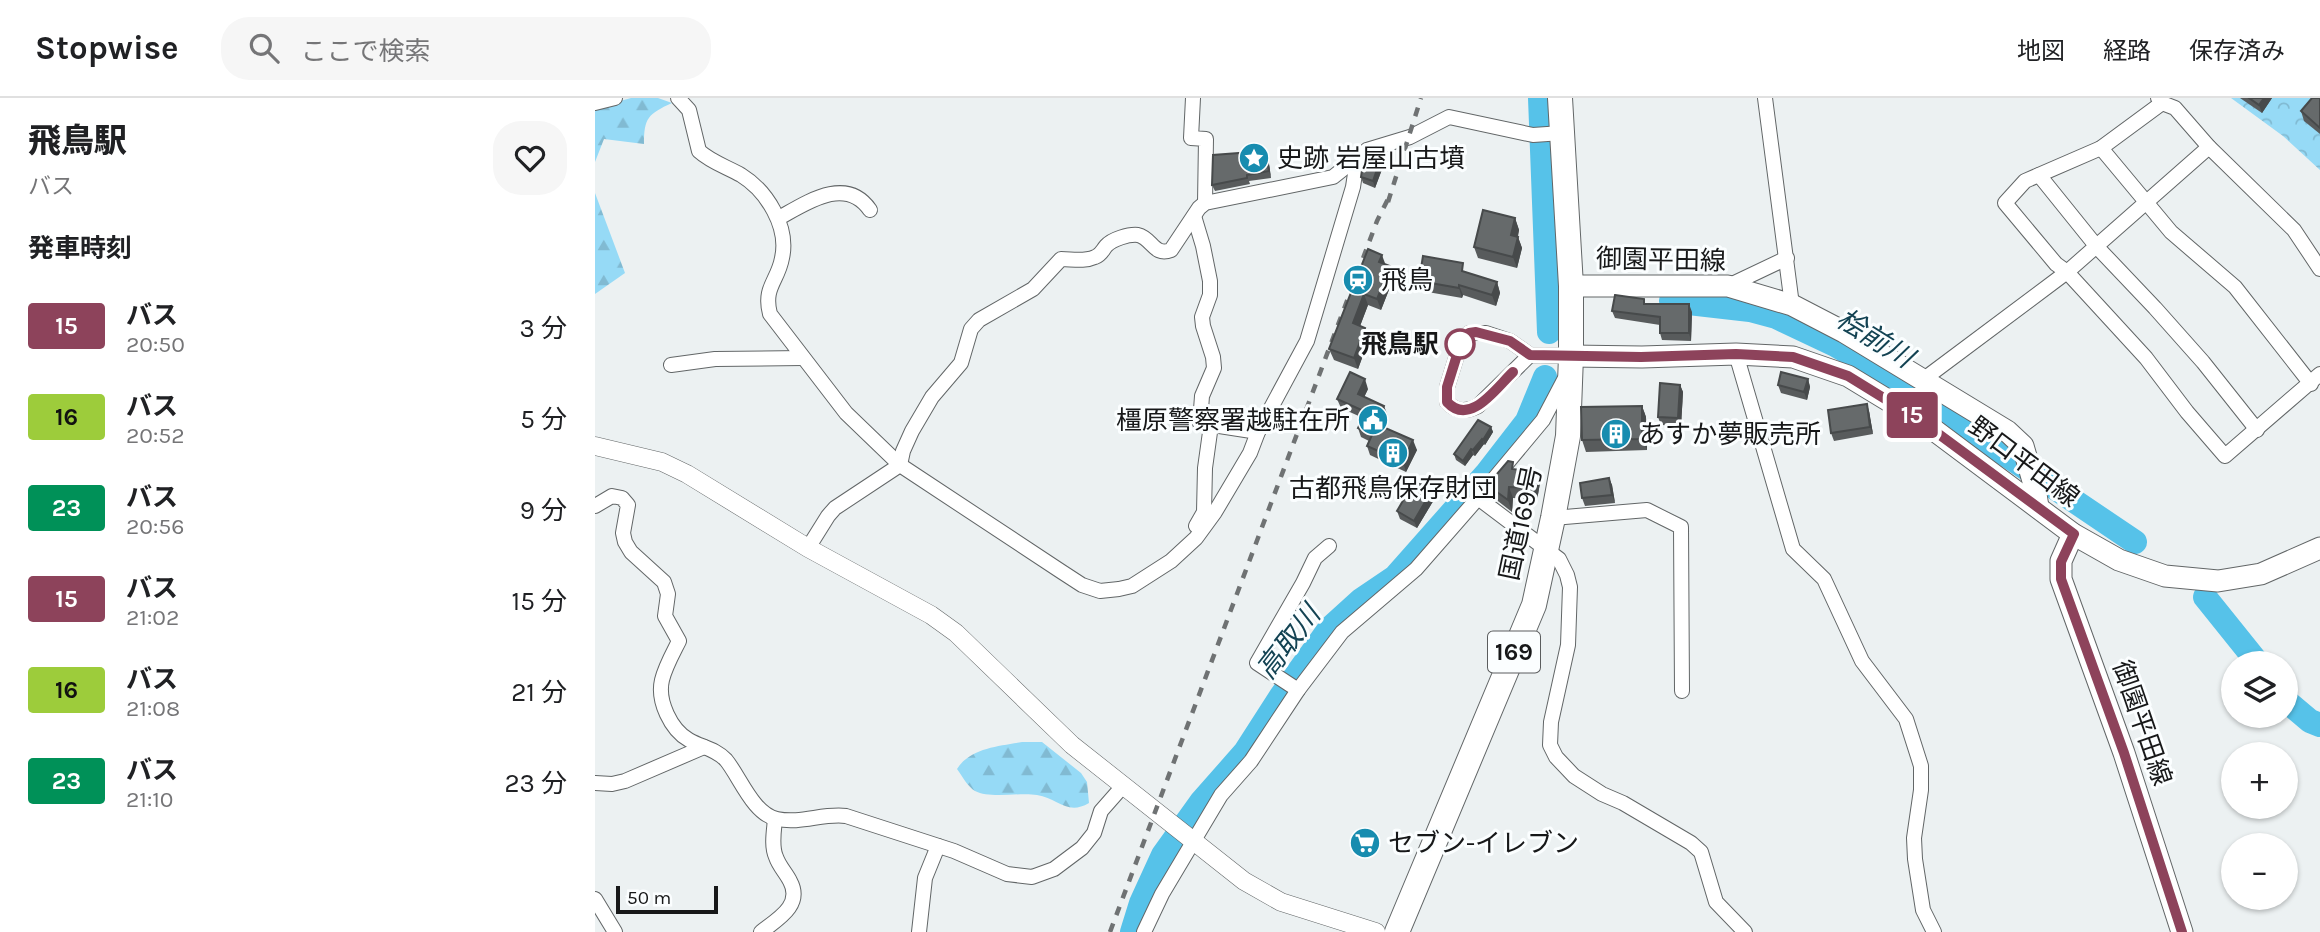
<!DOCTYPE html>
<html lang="ja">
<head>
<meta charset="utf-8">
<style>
  :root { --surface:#fff; --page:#f6f6f6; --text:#202124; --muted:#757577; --line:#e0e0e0 }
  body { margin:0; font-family:Karla,"Noto Sans JP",sans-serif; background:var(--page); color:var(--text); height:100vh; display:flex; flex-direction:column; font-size:26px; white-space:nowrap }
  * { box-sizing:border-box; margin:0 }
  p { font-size:23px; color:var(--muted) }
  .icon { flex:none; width:38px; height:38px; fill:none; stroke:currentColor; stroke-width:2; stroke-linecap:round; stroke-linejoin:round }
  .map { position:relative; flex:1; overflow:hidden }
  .sheet { display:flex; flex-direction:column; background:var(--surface); width:595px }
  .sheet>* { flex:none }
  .badge { padding:0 14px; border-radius:5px; font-size:24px; line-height:46px }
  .controls { position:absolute; left:1626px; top:553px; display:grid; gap:14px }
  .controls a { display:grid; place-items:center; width:77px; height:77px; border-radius:50%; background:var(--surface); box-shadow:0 2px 5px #0004; font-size:35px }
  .scale { position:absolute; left:21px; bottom:18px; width:102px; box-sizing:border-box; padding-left:7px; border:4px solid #171819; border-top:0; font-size:19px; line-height:24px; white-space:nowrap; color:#171819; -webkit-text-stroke:5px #fbfeff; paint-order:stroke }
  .map>.badge { position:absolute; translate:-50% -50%; box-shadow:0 0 0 4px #fff }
  h2 { padding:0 28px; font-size:26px; line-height:63px }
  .round { display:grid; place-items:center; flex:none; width:74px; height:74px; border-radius:28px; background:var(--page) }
  .headline { display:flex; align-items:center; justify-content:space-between; height:119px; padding:0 28px }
  h1 { font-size:33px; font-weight:800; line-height:52px }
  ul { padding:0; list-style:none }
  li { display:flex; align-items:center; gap:21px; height:91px; padding:0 28px }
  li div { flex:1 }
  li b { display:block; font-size:26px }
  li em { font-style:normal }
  li .badge { min-width:77px; font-weight:700; text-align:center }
  header { display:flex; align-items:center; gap:42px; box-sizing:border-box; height:98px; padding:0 35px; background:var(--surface); border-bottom:2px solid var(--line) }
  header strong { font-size:33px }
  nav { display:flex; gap:38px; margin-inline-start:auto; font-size:24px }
  .search { width:490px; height:63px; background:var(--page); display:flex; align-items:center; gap:18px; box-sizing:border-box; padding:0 24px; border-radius:28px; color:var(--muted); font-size:26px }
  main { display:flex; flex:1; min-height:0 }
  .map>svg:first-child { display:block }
  .forest { fill:url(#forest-firs) }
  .park { fill:url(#park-crowns) }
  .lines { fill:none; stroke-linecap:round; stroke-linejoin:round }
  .river { stroke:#56c2e9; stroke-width:24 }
  .minor-casing { stroke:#626667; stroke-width:16 }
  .tertiary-casing { stroke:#626667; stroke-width:19 }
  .secondary-casing { stroke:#626667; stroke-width:23 }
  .trunk-casing { stroke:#626667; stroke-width:26 }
  .minor { stroke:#fff; stroke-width:14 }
  .tertiary { stroke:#fff; stroke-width:18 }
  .secondary { stroke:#fff; stroke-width:21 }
  .trunk { stroke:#fff; stroke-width:24 }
  .rail { stroke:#6f7273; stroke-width:4.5; stroke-dasharray:9 9; stroke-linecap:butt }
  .wall { fill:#585b5c }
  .shaded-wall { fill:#474a4b }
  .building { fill:#666a6b; stroke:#474a4b; stroke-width:2 }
  .line-casing { stroke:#fff; stroke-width:16 }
  .line { stroke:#8d435b; stroke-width:10 }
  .stop-dot { fill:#fff; stroke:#8d435b; stroke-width:3.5 }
  .labels { text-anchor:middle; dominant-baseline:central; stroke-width:6; stroke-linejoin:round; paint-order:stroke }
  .shield { fill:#fbfeff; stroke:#5b5d5e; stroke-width:2 }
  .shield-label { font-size:24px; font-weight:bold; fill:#171819 }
  .poi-label { font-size:26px; fill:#171819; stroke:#fbfeff; text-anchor:start }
  .street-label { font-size:26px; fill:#171819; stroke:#fbfeff }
  .stop-label { font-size:26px; font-weight:bold; fill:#171819; stroke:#fbfeff; text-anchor:end }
  .water-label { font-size:28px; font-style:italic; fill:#134353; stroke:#fbfeff }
</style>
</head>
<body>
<header>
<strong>Stopwise</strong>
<div class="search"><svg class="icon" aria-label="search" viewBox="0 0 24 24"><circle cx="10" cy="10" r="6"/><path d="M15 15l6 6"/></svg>ここで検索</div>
<nav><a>地図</a><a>経路</a><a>保存済み</a></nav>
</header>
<main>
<section class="sheet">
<div class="headline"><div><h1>飛鳥駅</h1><p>バス</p></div><a class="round"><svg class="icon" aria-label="heart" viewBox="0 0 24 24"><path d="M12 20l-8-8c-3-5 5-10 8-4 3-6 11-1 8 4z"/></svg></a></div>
<h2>発車時刻</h2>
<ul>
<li><span class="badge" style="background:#8d435b;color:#fff">15</span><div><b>バス</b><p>20:50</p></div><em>3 分</em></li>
<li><span class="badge" style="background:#9dcc3b;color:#111">16</span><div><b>バス</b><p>20:52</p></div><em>5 分</em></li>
<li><span class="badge" style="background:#009158;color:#fff">23</span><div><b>バス</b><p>20:56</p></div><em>9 分</em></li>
<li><span class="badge" style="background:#8d435b;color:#fff">15</span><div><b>バス</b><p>21:02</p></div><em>15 分</em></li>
<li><span class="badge" style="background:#9dcc3b;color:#111">16</span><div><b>バス</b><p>21:08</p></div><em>21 分</em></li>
<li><span class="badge" style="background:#009158;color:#fff">23</span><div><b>バス</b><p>21:10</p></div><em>23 分</em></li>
</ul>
</section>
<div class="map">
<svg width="1725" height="834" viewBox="0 0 1725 834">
  <defs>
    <pattern id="forest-firs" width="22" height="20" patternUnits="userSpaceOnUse" patternTransform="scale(1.75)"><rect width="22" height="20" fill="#96daf6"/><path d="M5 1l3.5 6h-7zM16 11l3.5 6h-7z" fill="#81bad2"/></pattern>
    <pattern id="park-crowns" width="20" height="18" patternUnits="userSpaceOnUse" patternTransform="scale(1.75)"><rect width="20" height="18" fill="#96daf6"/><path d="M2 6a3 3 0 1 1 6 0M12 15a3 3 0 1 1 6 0" fill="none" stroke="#81bad2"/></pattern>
  </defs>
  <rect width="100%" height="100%" fill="#ecf1f2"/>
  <g class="forest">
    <path d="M36,0H63L77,5C53,16 49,20 49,46L9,41L0,64V10Z"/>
    <path d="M0,95L30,175L0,196Z"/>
    <path d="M427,644H447L486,675L492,684L494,705C472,718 463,700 442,697C425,694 395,701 380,693C373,689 367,678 362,671C375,650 404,648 427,644Z"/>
  </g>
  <path class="park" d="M1636,0H1725V72L1688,38Z"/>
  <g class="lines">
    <g class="river">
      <path d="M945,0L954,234"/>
      <path d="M1076,203L1155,212L1181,219L1240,247L1300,282L1540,444"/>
      <path d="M1610,499L1663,565"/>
      <path d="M1690,602L1715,623L1725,627"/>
      <path d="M537,834L546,805L568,757L606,704L650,654L686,598L734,531L766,502L800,479L891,376L932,323L950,279"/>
    </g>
    <g class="minor-casing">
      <g id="minor">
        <path d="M83,0L94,12L104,53C116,64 132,69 146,77C172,93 194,129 187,160C183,183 168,189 175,216L251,315L305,367L467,474L487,487L505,493L524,491L537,488L576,463L601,440L620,414L655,355L663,334L712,243L758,89L762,62"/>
        <path d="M598,0L596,40L611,41L610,105"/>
        <path d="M1170,0L1197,207"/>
        <path d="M1563,0L1567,5L1580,10L1614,49"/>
        <path d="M0,5L20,0"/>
        <path d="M1567,5L1506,50L1430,83L1410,105L1461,166L1472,174L1551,260L1592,314L1630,358L1725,276"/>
        <path d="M1506,50L1576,134L1640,189L1716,286"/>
        <path d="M1444,77L1502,149L1560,210L1608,264L1662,332"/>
        <path d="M599,118L608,148L615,183V197L607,219L608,228L618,259L619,270L607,298L605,325L663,334"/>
        <path d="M184,120C211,105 251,77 275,112"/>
        <path d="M1133,188L1192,160"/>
        <path d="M1141,256L1198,451L1229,481L1267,563L1311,621L1326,668V692L1319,740L1320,761L1328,812L1339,834"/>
        <path d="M935,257L883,308C871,314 861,314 852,304V289L867,241L874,235H891L915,243L935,257L976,258L975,263"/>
        <path d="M76,267L120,261L208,260"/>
        <path d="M1329,281L1472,174L1614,49L1699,132L1725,171"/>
        <path d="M883,400L964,461L972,477L975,489L973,547L956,624L955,647L961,659L979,678L1007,696L1028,705L1096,745L1106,754L1121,804L1150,834"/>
        <path d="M0,408L17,398L27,400L33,407L28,435L30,444L36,454L69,484L73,496L70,518L84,543C78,555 70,569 67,582C62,603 76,632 94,642C106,649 121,651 131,662C145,679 158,716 182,721C206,726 228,715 251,718L359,753L412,776L437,779L459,771L487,750L499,735L506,713L528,688"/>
        <path d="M958,420L1052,412L1086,429L1087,593"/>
        <path d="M601,428L609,414L610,370L616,327"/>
        <path d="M213,450L233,418L240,410L305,367L308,353L317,333L337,299L366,265L376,231L384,222L438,191L466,161C477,161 489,164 500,159C506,157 507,153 511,148C517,141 534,136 543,137C557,140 559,159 576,152L604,110L610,105L738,79L772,52L815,39L854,19L938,37L967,35"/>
        <path d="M703,592L662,565L708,485L720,460L734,448"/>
        <path d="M0,685L17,686L30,683L109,649"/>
        <path d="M0,801L20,834"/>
        <path d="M166,834C183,821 208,807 195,783C191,775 184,768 181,759C176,748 179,733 180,721"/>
        <path d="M324,834L330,780L343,748"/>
        <path d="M549,834L567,796L626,697L656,663L703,592L747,534L821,471L883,400L948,322L969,282"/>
      </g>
    </g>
    <g class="tertiary-casing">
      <path id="tertiary" d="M0,348L67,364L92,376L213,450L336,517L361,535L477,647L649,783L686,804L781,834"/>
    </g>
    <g class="secondary-casing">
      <g id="secondary">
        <path d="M976,188H1133L1197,207L1249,234L1412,333L1428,348L1440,390L1443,409"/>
        <path d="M976,258L1047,259L1141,256L1198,259L1253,278L1327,323L1478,436L1524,462L1570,478L1623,483L1666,476L1725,450"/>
        <path d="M1478,436L1466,463V481L1529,655L1587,834"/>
      </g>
    </g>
    <g class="trunk-casing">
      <path id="trunk" d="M802,834L939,507L958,420L973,338L976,258V188L965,0"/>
    </g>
    <use href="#minor" class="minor"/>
    <use href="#tertiary" class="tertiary"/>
    <use href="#secondary" class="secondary"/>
    <use href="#trunk" class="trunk"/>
    <g class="rail">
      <path d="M793,104L826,0"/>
      <path d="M515,834L782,123L796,95"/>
    </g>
  </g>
  <g class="wall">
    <path d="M1645,0H1677L1667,15Z"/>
    <path d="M1725,0V36L1709,23L1706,13Z"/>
    <path d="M789,51L792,58L780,90L768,85L766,79L776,56Z"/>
    <path d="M670,53L673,59L676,80L654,83L655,86L620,93L617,87Z"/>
    <path d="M920,120L924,132L923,139L927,150L922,170L883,160L879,149Z"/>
    <path d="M773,151L790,167L799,179L786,212L773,207L765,228L770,230L774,241L763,271L739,262L734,251Z"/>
    <path d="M871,174L902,184L905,195L901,208L868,197L867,200L827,193L824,183Z"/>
    <path d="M1051,206L1097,214L1096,243L1067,242L1065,235V227L1020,220L1017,213Z"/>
    <path d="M1213,281L1215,289L1212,302L1186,295L1183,287Z"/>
    <path d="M1085,287L1088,294L1086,328L1066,327L1063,319Z"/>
    <path d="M773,291L769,299L793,318L788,329L822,352L811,374L775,357L772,348L774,343L766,339L763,330L768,320L746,310L742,301Z"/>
    <path d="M1047,308L1051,319L1052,352L991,354L987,342Z"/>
    <path d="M1274,313L1278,336L1239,343L1236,335Z"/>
    <path d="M896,329L898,334L890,347L889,346L880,358L878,357L870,368L861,362L859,356Z"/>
    <path d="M920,371L941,374L945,385L942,402L918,400L917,414L899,400L895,389Z"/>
    <path d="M1014,380L1017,387L1020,405L990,408L987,400Z"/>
    <path d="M837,392L840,400L822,430L805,421L802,413Z"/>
  </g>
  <g class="shaded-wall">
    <path d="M1669,0H1677L1667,15L1664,7Z"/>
    <path d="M789,51L792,58L780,90L778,83Z"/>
    <path d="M670,53L673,59L676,80L674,73Z"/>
    <path d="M920,120L924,132L920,148L916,137Z"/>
    <path d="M923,139L927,150L922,170L918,159Z"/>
    <path d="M787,157L791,168L784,164Z"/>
    <path d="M795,168L799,179L786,212L782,201Z"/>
    <path d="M902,184L905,195L901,208L897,197Z"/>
    <path d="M864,187L868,197L867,200L864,190Z"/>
    <path d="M769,196L773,207L762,236L758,225Z"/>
    <path d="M1094,206L1097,214L1096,243L1094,235Z"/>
    <path d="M770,230L774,241L763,271L759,260Z"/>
    <path d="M770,281L773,291L766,306L763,296Z"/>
    <path d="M1213,281L1215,289L1212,302L1209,294Z"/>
    <path d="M1085,287L1088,294L1086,328L1083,320Z"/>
    <path d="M1272,306L1274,313L1278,336L1275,329Z"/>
    <path d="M789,308L793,318L784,335L781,326Z"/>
    <path d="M1047,308L1051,319L1052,352L1047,341Z"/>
    <path d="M896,329L898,334L890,347L888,342Z"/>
    <path d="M887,341L889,346L880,358L878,352Z"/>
    <path d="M818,342L822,352L811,374L808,364Z"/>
    <path d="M876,351L878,357L870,368L868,363Z"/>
    <path d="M941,374L945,385L942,402L938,390Z"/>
    <path d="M1014,380L1017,387L1020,405L1017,397Z"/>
    <path d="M914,389L918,400L917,414L913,402Z"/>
    <path d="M837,392L840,400L822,430L819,423Z"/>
  </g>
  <g class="building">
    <path d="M1654,0H1669L1664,7Z"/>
    <path d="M1717,0H1725V30L1706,13Z"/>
    <path d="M789,51L778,83L766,79L768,65L773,55L776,56L778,53Z"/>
    <path d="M670,53L674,73L652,77V80L617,87L618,57Z"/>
    <path d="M888,112L920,120L916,137L923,139L918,159L879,149Z"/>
    <path d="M773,151L787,157L784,164L795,168L782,201L769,196L758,225L770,230L759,260L734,251Z"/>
    <path d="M828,158L868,165L867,173L902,184L897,197L864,187V190L824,183Z"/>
    <path d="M1020,197L1049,201V206H1094V235H1065V219L1017,213Z"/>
    <path d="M755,274L770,281L763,296L789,308L781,326L818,342L808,364L772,348L777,337L763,330L771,314L742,301Z"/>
    <path d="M1186,274L1213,281L1209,294L1183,287Z"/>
    <path d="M1065,285L1085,287L1083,320L1063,319Z"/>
    <path d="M1272,306L1275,329L1236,335L1233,312Z"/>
    <path d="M1047,308V341L987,342L986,309Z"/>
    <path d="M883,322L896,329L888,342L887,341L878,352L876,351L868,363L859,356Z"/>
    <path d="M913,363L918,364L917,371L941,374L938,390L914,389L913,402L895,389V384Z"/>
    <path d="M1014,380L1017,397L987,400L985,385Z"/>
    <path d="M820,382L837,392L819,423L802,413Z"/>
  </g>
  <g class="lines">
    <g class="line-casing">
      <path id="line" d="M918,274C901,290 875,329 852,304V289L867,241L874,235L881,234L915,243L935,257L1046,259L1141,256L1198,259L1253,278L1326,323L1479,436L1466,464V481L1529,655L1587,834"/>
    </g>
    <use href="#line" class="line"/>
  </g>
  <defs>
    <g id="sight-disc" transform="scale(1.575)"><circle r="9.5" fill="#178caf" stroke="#fbfeff"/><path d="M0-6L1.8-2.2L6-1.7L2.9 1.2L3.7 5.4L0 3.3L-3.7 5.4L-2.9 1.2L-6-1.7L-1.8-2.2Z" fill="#fff"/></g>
    <g id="station-disc" transform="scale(1.575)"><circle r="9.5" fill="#178caf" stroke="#fbfeff"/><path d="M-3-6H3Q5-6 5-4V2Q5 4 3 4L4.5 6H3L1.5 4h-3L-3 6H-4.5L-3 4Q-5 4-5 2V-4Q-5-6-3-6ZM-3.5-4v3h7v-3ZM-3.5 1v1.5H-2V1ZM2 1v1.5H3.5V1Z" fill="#fff"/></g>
    <g id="civic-disc" transform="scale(1.575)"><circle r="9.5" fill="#178caf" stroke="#fbfeff"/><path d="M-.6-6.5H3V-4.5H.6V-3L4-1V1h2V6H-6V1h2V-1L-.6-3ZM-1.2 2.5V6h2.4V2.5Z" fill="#fff"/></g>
    <g id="building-disc" transform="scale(1.575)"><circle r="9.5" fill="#178caf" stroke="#fbfeff"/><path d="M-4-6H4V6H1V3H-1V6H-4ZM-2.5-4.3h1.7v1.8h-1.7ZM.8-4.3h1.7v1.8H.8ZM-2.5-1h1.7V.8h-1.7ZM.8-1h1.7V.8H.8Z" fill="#fff"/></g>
    <g id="supermarket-disc" transform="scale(1.575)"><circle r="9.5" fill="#178caf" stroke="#fbfeff"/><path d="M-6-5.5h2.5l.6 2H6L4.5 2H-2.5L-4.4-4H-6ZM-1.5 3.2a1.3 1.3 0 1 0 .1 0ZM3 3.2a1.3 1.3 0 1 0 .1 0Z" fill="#fff"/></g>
  </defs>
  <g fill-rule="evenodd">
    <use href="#sight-disc" x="659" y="60"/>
    <use href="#station-disc" x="763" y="182"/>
    <use href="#civic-disc" x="778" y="322"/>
    <use href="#building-disc" x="1021" y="336"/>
    <use href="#building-disc" x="798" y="355"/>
    <use href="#supermarket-disc" x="770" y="745"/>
  </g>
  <circle class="stop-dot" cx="865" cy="246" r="14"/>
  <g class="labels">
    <rect class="shield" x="893" y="533.5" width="52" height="41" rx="5"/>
    <g class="shield-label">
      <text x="919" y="554">169</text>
    </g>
    <g class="poi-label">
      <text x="682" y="60">史跡 岩屋山古墳</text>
      <text x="786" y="182">飛鳥</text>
      <text x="755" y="322" text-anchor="end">橿原警察署越駐在所</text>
      <text x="1044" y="336">あすか夢販売所</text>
      <text x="798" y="390" text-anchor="middle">古都飛鳥保存財団</text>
      <text x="793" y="745">セブン-イレブン</text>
    </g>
    <g class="street-label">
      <text transform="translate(1066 162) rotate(1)">御園平田線</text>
      <text transform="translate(1429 364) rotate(37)">野口平田線</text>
      <text transform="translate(926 425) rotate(-78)">国道169号</text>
      <text transform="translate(1547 625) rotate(71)">御園平田線</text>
    </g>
    <g class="stop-label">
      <text x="844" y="246">飛鳥駅</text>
    </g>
    <g class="water-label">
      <text transform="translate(1280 240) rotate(32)">桧前川</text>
      <text transform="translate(693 544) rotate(-52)">高取川</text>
    </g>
  </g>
</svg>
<div class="controls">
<a><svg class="icon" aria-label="layers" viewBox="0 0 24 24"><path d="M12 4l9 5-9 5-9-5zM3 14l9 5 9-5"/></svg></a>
<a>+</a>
<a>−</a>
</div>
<div class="scale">50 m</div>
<b class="badge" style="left:1317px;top:317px;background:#8d435b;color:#fff">15</b>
</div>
</main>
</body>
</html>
